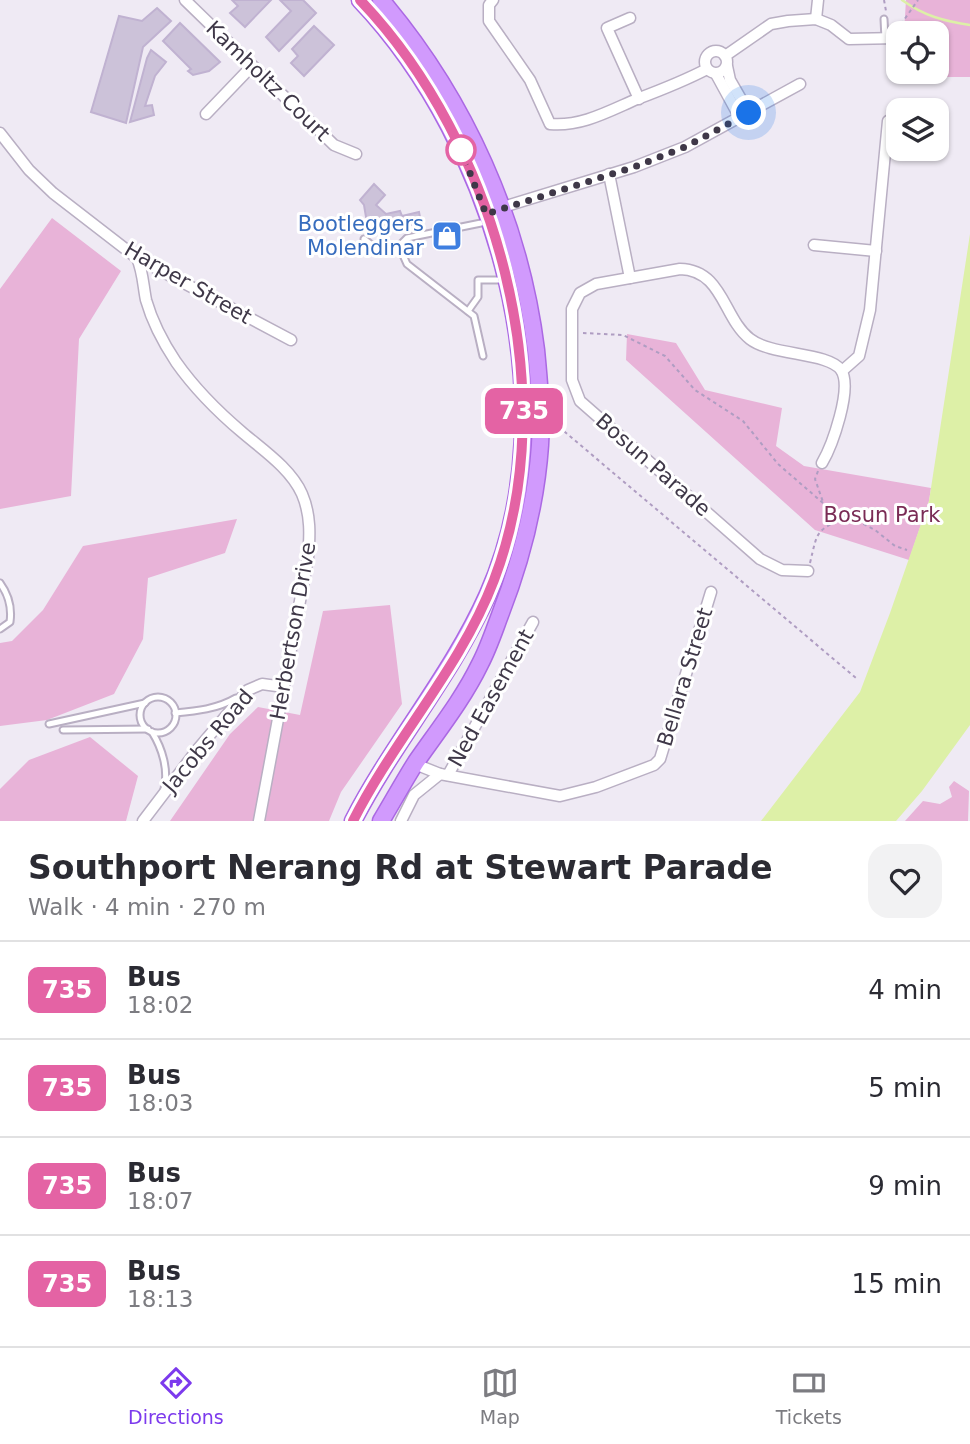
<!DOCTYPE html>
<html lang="en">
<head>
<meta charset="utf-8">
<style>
  :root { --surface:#fff; --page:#f2f2f3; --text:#2b2b33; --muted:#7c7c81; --line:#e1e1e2; --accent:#7c3aed }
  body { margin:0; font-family:"DejaVu Sans",sans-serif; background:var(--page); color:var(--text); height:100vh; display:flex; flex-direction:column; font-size:26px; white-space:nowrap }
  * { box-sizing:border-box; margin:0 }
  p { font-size:23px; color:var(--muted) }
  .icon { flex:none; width:38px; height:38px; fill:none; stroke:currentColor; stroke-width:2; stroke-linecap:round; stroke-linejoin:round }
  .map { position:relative; height:821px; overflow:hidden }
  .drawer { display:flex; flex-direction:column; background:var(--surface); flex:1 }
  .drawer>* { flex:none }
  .badge { padding:0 14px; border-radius:10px; font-size:24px; line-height:46px }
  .tools { position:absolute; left:886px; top:21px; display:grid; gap:14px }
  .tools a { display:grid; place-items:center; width:63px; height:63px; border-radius:14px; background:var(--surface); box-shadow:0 2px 5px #0004; font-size:35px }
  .you { position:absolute; width:35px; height:35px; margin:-18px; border:5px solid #fff; border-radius:50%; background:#1a73e8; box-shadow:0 0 0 10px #1a73e833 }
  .map>.badge { position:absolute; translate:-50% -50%; box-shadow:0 0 0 4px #fff }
  .round { display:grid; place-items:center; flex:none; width:74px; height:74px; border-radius:21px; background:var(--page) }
  .headline { display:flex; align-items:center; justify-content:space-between; height:119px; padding:0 28px }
  h1 { font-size:33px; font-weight:800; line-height:52px }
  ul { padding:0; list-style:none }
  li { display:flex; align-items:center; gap:21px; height:98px; padding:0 28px; border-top:2px solid var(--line) }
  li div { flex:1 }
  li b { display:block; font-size:26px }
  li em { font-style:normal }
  li .badge { min-width:77px; font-weight:700; text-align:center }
  .menu { display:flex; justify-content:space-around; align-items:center; height:98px; border-top:2px solid var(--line); background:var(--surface); font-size:19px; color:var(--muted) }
  .menu a { display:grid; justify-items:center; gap:4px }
  .menu .selected { color:var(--accent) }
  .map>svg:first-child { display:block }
  .green { fill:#e8b3d8 }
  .water { fill:#ddf0a7 }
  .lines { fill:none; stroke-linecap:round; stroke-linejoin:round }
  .stream { stroke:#ddf0a7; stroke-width:2.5 }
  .building { fill:#ccc2d9; stroke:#c0b2d1; stroke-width:2 }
  .service-casing { stroke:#b9afc3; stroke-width:9 }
  .minor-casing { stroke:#b9afc3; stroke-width:13 }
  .primary-casing { stroke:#ab69e3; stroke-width:19 }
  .path { stroke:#af9dc2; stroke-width:2; stroke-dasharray:3.5 3.5; stroke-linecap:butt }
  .service { stroke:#fff; stroke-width:5 }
  .minor { stroke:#fff; stroke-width:10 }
  .primary { stroke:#d19afd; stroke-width:16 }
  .line-casing { stroke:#fff; stroke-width:16 }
  .line { stroke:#e463a4; stroke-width:10 }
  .walk { stroke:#3f3848; stroke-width:7; stroke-dasharray:0 12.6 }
  .stop-dot { fill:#fff; stroke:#e463a4; stroke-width:3.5 }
  .labels { text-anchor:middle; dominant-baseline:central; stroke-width:6; stroke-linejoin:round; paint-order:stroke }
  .street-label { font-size:21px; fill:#3f3848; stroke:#fff }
  .shop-label { font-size:21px; fill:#366cbe; stroke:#fff; text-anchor:end }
  .park-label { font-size:21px; fill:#7a2b55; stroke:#fff }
</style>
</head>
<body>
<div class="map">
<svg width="970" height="821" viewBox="0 0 970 821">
  <rect width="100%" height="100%" fill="#efeaf4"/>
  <g class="green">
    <path d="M906,0H970V77H915L914,72H936V33H904Z"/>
    <path d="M52,218L121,271L79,339L71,496L0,509V289Z"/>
    <path d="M627,334L676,343L705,390L782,408L776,446L804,466L931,488L929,501L909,560L815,530L626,360Z"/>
    <path d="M237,519L225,553L148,578L143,639L114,694L47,720L0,726V643L12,641L43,610L83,546Z"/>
    <path d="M390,605L402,704L341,792L329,821H170L230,734L258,707L300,715L323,611Z"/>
    <path d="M90,737L138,776L126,821H0V789L29,760Z"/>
    <path d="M954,781L969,791L968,821H905L923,801L940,804L952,797L949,787Z"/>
  </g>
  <path class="water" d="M970,234V725L922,791L896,821H761L860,692L890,613L929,501Z"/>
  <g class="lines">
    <path class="stream" d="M902,0C924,16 944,21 970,25"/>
  </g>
  <g class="building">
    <path d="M232,0H271L245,27L230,13L238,6Z"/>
    <path d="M280,0H303L316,13L279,51L266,37L291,11Z"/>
    <path d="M157,8L171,21L143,47L126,123L91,112L119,16L142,21Z"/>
    <path d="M180,23L220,62L209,71L193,75L188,71L191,69L163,41Z"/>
    <path d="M314,26L334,45L304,76L291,63L298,56L292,49Z"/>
    <path d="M151,50L166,62L155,76L145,106L152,105L154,115L130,122L147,58Z"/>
    <path d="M374,184L385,195L376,205L386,214L400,211L402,216L419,212L421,222L383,233L366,217L364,205L360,200Z"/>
  </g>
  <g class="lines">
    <g class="service-casing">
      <g id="service">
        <path d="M884,19L885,39"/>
        <path d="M364,239L380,251H391L399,246"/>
        <path d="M468,311L478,297V280H504"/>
        <path d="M483,356L474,316L407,264L399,246L407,238L486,222"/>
        <path d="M0,583C8,594 12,608 10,622L0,629"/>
        <circle cx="158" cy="715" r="18"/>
        <path d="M175,713C197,711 217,709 236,698L240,699"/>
        <path d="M49,724L145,703"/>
        <path d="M63,730L148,729"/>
        <path d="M152,732C162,748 169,770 164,789"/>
      </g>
    </g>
    <g class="minor-casing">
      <g id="minor">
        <path d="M185,0L334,145L356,154"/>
        <path d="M493,0L489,5V21L530,80L550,124C581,127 609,111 637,99C661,90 684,81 707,69"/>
        <path d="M630,18L607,28L639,99"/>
        <path d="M816,19L818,0"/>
        <circle cx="716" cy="62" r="11"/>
        <path d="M725,56L771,24L788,21L816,19L831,25L849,39L898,38"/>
        <path d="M727,66L730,80L749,113"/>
        <path d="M716,74L740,118"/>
        <path d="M206,114L252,66"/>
        <path d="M0,133L29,170L53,193L137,258L291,340"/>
        <path d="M609,174L630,278"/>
        <path d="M500,208L634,167L685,147L800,84"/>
        <path d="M814,245L876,251"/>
        <path d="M137,258C143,272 143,285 146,300C152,321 164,344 176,362C195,389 218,412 243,433C263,450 291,469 302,494C311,515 310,536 308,558L259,821"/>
        <path d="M842,371L859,356L870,310L888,121"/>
        <path d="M808,571L782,570L760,559L580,401L572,380V309L580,293L596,284L680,269C723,270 723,318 750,339C772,356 828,352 841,370C853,388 832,446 822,463"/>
        <path d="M415,764L440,774L560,796L596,787L654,765L660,759L711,592"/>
        <path d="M448,775L533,622"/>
        <path d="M143,821L197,750L248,690L262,684L284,687"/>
        <path d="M401,821L414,795L440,774"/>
      </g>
    </g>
    <g class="primary-casing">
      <g id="primary">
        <path d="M353,821C393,743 452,675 488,594C572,406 497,144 360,0"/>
        <path d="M381,821C393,801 404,781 416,762C439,729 463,699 480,664C488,649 494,631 500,615C521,561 536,503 540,445C542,413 539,381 536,350C520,221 465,99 381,0"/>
      </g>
    </g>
    <g class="path">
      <path d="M884,0L886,11"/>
      <path d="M897,30L918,0"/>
      <path d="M583,333L623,335L665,356L695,390L743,421L778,464L823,503L875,530L895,546L907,550"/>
      <path d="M559,427L856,678"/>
      <path d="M818,471L815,479L823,502"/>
      <path d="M810,563C818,530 815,531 847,517"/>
    </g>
    <use href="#service" class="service"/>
    <use href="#minor" class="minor"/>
    <use href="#primary" class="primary"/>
  </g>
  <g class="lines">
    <g class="line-casing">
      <path id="line" d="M353,821C395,738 461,667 494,580C566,392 496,142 360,0"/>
    </g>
    <use href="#line" class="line"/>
    <path class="walk" d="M461,150L486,214L634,167L685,147L749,113"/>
  </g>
  <defs>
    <g id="shop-square" transform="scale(1.575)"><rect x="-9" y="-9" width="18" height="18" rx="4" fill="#3f7fe0" stroke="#fff"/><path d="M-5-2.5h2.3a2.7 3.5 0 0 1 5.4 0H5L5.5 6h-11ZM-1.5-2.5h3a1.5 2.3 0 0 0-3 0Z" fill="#fff"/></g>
  </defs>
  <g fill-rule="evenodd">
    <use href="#shop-square" x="447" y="236"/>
  </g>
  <circle class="stop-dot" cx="461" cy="150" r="14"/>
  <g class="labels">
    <g class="street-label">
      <text transform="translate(268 81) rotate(44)">Kamholtz Court</text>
      <text transform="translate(188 283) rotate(30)">Harper Street</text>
      <text transform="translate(653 465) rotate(41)">Bosun Parade</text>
      <text transform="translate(293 631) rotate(-80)">Herbertson Drive</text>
      <text transform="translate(685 677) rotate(-73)">Bellara Street</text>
      <text transform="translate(491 698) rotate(-61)">Ned Easement</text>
      <text transform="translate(208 741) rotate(-50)">Jacobs Road</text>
    </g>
    <g class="shop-label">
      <text x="424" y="224">Bootleggers<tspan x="424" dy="24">Molendinar</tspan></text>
    </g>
    <g class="park-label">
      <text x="882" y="515">Bosun Park</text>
    </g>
  </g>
</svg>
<div class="tools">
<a><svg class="icon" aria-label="locate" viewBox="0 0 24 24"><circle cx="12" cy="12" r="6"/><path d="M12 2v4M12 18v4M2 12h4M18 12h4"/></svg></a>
<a><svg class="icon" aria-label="layers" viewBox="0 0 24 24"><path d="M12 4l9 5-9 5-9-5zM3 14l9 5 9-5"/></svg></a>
</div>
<div class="you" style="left:749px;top:113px"></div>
<b class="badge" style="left:524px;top:411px;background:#e463a4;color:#fff">735</b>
</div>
<section class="drawer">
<div class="headline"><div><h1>Southport Nerang Rd at Stewart Parade</h1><p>Walk · 4 min · 270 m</p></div><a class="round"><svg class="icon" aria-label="heart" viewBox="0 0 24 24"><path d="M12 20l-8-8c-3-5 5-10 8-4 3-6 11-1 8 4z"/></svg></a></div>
<ul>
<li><span class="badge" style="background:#e463a4;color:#fff">735</span><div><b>Bus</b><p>18:02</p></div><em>4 min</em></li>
<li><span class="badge" style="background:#e463a4;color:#fff">735</span><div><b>Bus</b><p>18:03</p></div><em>5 min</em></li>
<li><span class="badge" style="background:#e463a4;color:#fff">735</span><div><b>Bus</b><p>18:07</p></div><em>9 min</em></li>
<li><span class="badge" style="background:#e463a4;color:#fff">735</span><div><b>Bus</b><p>18:13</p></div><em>15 min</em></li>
</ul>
</section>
<nav class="menu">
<a class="selected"><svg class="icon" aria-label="directions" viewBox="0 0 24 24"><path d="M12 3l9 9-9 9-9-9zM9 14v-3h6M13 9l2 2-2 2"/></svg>Directions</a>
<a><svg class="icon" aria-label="map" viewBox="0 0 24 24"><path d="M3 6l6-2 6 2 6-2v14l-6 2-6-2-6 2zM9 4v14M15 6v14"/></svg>Map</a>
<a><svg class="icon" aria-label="tickets" viewBox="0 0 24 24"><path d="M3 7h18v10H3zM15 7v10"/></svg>Tickets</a>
</nav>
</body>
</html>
